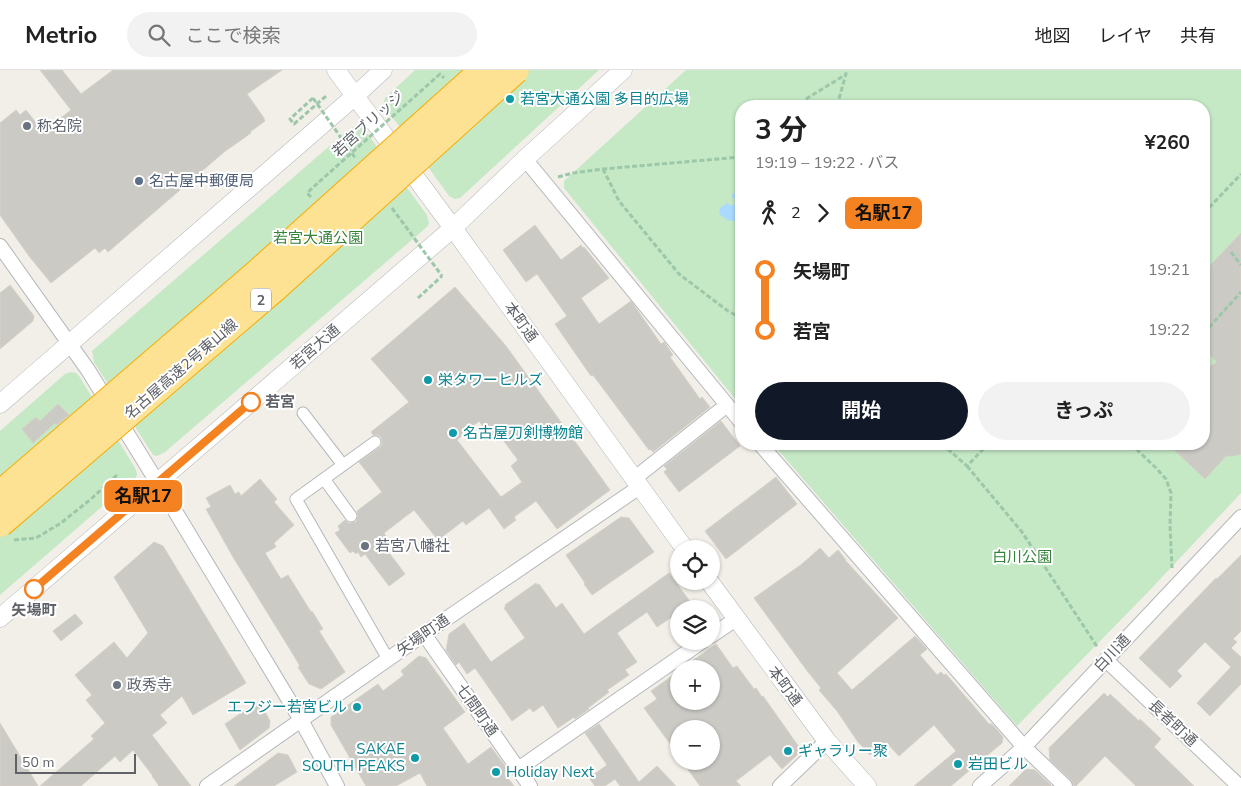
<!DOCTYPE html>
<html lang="ja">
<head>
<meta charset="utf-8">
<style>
  :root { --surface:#fff; --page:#f2f2f2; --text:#222; --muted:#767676; --line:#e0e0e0; --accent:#111827 }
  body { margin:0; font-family:"Nunito Sans","Noto Sans JP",sans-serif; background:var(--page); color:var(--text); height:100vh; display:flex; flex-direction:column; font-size:19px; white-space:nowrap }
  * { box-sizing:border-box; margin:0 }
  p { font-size:16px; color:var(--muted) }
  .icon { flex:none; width:28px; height:28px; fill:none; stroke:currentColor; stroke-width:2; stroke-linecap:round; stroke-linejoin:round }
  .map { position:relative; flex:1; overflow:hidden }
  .details { position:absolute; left:735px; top:30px; width:475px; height:350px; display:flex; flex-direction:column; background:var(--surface); border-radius:20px; box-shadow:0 1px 4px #0004 }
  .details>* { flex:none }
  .badge { padding:0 10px; border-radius:8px; font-size:18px; line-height:32px }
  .buttons { position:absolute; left:670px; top:470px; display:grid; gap:10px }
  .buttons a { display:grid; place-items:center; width:50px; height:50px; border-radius:50%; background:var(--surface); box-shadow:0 1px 4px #0004; font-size:25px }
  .scale { position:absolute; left:15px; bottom:12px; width:121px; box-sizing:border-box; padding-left:5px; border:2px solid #5f6368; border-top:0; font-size:14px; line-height:18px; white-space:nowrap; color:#5f6368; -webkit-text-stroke:4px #fff; paint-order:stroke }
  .map>.badge { position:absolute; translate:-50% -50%; box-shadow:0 0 0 2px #fff }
  .legs { display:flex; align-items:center; gap:8px; height:55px; padding:0 20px; font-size:16px }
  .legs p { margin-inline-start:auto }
  .head { display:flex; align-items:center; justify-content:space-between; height:85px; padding:0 20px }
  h1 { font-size:28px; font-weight:700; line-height:38px }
  .button { display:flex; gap:10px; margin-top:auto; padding:10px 20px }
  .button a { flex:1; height:58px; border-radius:30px; background:var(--accent); color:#fff; font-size:20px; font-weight:700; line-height:58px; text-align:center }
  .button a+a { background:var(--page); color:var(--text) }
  ul { padding:0 20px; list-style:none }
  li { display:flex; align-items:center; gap:18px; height:60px; font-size:19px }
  li i { display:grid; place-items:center; width:8px; height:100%; margin:0 6px; background:currentColor }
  li i::after { content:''; width:12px; height:12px; margin:-6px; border:4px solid; border-radius:50%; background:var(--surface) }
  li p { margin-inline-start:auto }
  li:first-child i { background:linear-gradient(#0000 50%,currentColor 0) }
  li:last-child i { background:linear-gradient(currentColor 50%,#0000 0) }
  header { display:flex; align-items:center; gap:30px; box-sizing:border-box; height:70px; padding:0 25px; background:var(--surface); border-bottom:1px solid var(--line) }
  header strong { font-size:24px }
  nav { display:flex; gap:28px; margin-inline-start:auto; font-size:18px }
  .search { width:350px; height:45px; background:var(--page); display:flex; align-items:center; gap:12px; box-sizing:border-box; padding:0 18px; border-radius:28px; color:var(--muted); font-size:19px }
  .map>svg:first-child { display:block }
  .green { fill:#c5e8c5 }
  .water { fill:#aadaff }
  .building { fill:#cccac5; stroke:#d6d1c6; fill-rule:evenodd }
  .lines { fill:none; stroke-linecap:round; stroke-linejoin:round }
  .pedestrian-casing { stroke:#b5b8bc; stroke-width:13 }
  .minor-casing { stroke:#b5b8bc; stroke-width:16 }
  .tertiary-casing { stroke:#b5b8bc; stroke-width:19 }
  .path { stroke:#9cc7a9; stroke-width:3; stroke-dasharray:5 2.5; stroke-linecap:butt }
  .pedestrian { stroke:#fff; stroke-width:11 }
  .minor { stroke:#fff; stroke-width:14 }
  .tertiary { stroke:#fff; stroke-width:18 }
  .motorway-bridge-casing { stroke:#f9ab00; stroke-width:28; stroke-linecap:butt }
  .path-bridge { stroke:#9cc7a9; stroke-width:3; stroke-dasharray:5 2.5; stroke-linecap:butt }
  .motorway-bridge { stroke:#fde293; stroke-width:26 }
  .line-1-casing { stroke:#fff; stroke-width:11 }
  .line-1 { stroke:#f58220; stroke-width:8 }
  .culture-dot { fill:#0f9aa8; stroke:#fff; stroke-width:2 }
  .worship-dot { fill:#6b7280; stroke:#fff; stroke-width:2 }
  .service-dot { fill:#5c6f8a; stroke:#fff; stroke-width:2 }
  .stop-1-dot { fill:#fff; stroke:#f58220; stroke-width:2.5 }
  .labels { text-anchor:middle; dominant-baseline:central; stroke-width:4; stroke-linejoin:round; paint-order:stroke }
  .shield { fill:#fff; stroke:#8f9295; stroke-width:1 }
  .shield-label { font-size:14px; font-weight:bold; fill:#5f6368 }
  .culture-label { font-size:15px; fill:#0d838f; stroke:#fff; text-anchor:start }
  .street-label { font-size:15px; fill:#5f6368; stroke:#fff }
  .worship-label { font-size:15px; fill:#5b616d; stroke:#fff; text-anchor:start }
  .service-label { font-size:15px; fill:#4e5e75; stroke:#fff; text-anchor:start }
  .park-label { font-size:15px; fill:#348238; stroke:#fff }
  .stop-label { font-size:15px; font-weight:bold; fill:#5f6368; stroke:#fff; text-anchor:start }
</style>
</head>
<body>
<header>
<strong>Metrio</strong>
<div class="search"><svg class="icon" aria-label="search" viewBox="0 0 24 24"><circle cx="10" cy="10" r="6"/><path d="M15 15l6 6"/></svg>ここで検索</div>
<nav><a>地図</a><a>レイヤ</a><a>共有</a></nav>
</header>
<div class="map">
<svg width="1241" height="716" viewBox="0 0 1241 716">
  <rect width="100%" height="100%" fill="#f1efe8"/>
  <g class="green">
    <path d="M415,0H599L460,128L455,129L449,126L386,38L384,32L385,28Z"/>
    <path d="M686,0H1241V423L1149,521L1017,656L773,374H1204V36H741V336L564,118V111Z"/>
    <path d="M357,55L361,56L364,59L427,145L429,153L428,156L165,382L157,386L153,385L94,292L92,281L347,61L355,56Z"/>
    <path d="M71,302L76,303L79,306L135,398L137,404L136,407L0,525V361L65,304Z"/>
  </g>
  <path class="water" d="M741,119V152C732,150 726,152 719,143L720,138L727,133L732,136L737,132L731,125Z"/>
  <g class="building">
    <path d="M40,0H62L81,24L113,0H282L247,24L264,48V49L265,51L250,62L251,63L224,82L108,182L105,178L99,183L95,178L51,213L29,186L0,145V53L16,40L20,45L26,40L43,62L71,40Z"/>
    <path d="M535,155L561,190L581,175L583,178L584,177L609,208L581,228L599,254L631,231L661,274L664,272L673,285L670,287L700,329L702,327L710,337L653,382L650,379L649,380L593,305L591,306L555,254L567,246L537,204L526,212L503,180Z"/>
    <path d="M1241,163V384L1234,386H1226L1205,409L1168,374H1204V300L1217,292L1204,280V202Z"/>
    <path d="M10,215L34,246L33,251L0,279V223Z"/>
    <path d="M455,217L506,276L610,420L557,459L536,431L514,447L516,450L504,459L489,438L466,455L463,451L438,470L414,440L384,463L387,468L381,472L405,504L389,516L365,484L361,487L358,482L356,484L353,481L350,483L335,463L340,460L338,456L345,450L348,453H351L356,452L358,446L357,441L382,422L359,392L379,378L382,375V371L381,367L378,365H373L371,362L409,332L371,289ZM479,351L490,367L497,362L518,390L511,396L522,412L501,427L457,370Z"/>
    <path d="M58,334L69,345L57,355L55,353L33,373L22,359L36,347L40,351Z"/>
    <path d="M721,351L740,376L679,422L664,402L667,399L664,396Z"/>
    <path d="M776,407L797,434L726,489L705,461Z"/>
    <path d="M260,409L277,429L274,432L294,455L274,473L276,477L265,483L281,509L288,505L311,542L312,541L323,559L319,561L345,602L321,619L309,614L298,597L300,596L291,581L233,487L206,439L211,437L206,428L230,415L235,424L239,422L241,426Z"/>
    <path d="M621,447L629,448L654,482L592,525L584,514L585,513L566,485Z"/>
    <path d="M154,472L163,476L246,613L193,645L182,626L160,645L167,653L152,665L191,716H159L152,706H153L133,680L120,692L115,686L81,716H40L94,669L91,666L105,653L86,630L92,625L75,605L114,572L127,588L148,563L114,507Z"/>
    <path d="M820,478L829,488L838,480L846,490H845L898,548L837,603L852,620L915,566L927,579L920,585L937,605L941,602L944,605L946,604L989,654H992L1003,667L1002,673L951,716H914L956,681L934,655L899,686L886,672L870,685L858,672L837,641L819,620L821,618L808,602L754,528L802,494Z"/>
    <path d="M1241,485V561L1233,569L1237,572L1231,578L1241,587V614L1210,646L1197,633L1231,597L1205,572L1177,601L1182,606L1170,618L1139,588L1216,508L1217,509Z"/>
    <path d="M669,503L691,533L683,539H679V542L657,557L647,542L617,563L637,592L625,600L629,605L607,620L609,622L588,638L589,639L575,649L574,647L558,658L543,635L533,642L530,638L512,651L475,598L467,604L459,592L456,595L446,580L449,564L464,553L491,592L525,568L504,538L506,537L505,535L536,513L537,515L539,514L556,538L562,533L584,564Z"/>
    <path d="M75,544L83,553L61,571L53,561Z"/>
    <path d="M716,574L733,598L737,596L754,619L756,618L762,627L763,626L799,677L797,685L782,699L770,685L736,711L741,716H700L682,691H711V659H679V686L644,638L657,629L651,621L679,601V631H711V599H681Z"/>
    <path d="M419,586L426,588L465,642L443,658L468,694L491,677L508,700L504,703L514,716H427L420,703L396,716H366L331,655V647L378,614L383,621L404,605L401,601Z"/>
    <path d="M1104,623L1108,627L1110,624L1139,651L1140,649L1161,669L1154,677L1194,716H1136L1105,686L1076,716H1074L1071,710L1050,690L1049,678Z"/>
    <path d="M257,632L260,637L262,636L270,651L269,658L240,680L225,654Z"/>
    <path d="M0,653L38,716H0Z"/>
    <path d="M599,654L639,712L657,696L676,716H620L615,709L605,716H595L589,708L607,695L585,663Z"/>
    <path d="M278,683L288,685L297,702L274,716H234Z"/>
    <path d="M1026,699L1035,700L1052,716H1009Z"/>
  </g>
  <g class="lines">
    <g class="pedestrian-casing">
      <g id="pedestrian">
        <path d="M303,343L343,395"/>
        <path d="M375,372L296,429L388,589"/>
        <path d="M324,409L351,446"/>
      </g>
    </g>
    <g class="minor-casing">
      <g id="minor">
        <path d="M525,89L741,352"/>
        <path d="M0,176L88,300L175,441L301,650L337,716"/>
        <path d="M760,374L1024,677L1065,716"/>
        <path d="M635,408L727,335"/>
        <path d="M424,564L530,716"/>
        <path d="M711,566L736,549"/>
        <path d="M1106,590L1239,716"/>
        <path d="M518,699L703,571"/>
        <path d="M207,716L424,564L641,416"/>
        <path d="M780,716L827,671"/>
        <path d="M980,716L1024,677L1241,447"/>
      </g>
    </g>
    <g class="tertiary-casing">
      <g id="tertiary">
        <path d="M336,0L355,26L453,158L685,479"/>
        <path d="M0,334L355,26L383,0"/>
        <path d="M709,511L827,671L867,716"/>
        <path d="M0,548L453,158L525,89L623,0"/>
      </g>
    </g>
    <g class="path">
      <path d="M431,12L440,4L444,8"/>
      <path d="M313,28L290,49L294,54L326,26"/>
      <path d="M806,29L845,5"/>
      <path d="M837,36L847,0"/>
      <path d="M603,99L619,131L679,204L728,241L741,248"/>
      <path d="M558,107L573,103L603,99L741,87"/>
      <path d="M311,127L307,123L319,112"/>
      <path d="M1204,143L1241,104"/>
      <path d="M1231,182L1241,195"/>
      <path d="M418,228L442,206"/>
      <path d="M1204,263L1241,222"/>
      <path d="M942,374L967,396L988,374"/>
      <path d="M1131,374L1156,398L1166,409L1171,423L1170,455L1172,498"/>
      <path d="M967,396L1022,462L1098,578"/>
      <path d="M14,470L36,468L61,453L91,429L118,404"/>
    </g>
    <use href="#pedestrian" class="pedestrian"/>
    <use href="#minor" class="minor"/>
    <use href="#tertiary" class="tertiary"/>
    <g class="motorway-bridge-casing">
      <g id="motorway-bridge">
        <path d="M0,424L258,202L483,0"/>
        <path d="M0,454L273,220L516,0"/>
      </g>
    </g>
    <g class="path-bridge">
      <path d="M313,28L356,89"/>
      <path d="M319,112L431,12"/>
      <path d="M392,138L442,206"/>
    </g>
    <use href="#motorway-bridge" class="motorway-bridge"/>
  </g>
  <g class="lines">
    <g class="line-1-casing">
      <path id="line-1" d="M34,519L251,332"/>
    </g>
    <use href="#line-1" class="line-1"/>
  </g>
  <g class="culture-dot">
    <circle cx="510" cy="29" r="5"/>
    <circle cx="428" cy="310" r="5"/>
    <circle cx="453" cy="363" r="5"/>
    <circle cx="357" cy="637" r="5"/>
    <circle cx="788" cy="681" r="5"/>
    <circle cx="415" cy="688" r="5"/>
    <circle cx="958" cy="694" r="5"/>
    <circle cx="496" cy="702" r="5"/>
  </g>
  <g class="worship-dot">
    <circle cx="27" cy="56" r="5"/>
    <circle cx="365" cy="476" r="5"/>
    <circle cx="117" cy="615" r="5"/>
  </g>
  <circle class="service-dot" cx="139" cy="111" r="5"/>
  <g class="stop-1-dot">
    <circle cx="251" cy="332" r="9"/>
    <circle cx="34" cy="519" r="9"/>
  </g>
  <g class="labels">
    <rect class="shield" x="251" y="218.5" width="20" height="23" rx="4"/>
    <g class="shield-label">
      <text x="261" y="230">2</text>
    </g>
    <g class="culture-label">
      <text x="520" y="29">若宮大通公園 多目的広場</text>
      <text x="438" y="310">栄タワーヒルズ</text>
      <text x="463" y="363">名古屋刀剣博物館</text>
      <text x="347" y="637" text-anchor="end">エフジー若宮ビル</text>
      <text x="405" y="679" text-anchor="end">SAKAE<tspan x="405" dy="17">SOUTH PEAKS</tspan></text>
      <text x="798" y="681">ギャラリー聚</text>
      <text x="968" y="694">岩田ビル</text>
      <text x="506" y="702">Holiday Next</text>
    </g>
    <g class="street-label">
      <text transform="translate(368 54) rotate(-42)">若宮ブリッジ</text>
      <text transform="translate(521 252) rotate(54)">本町通</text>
      <text transform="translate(315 277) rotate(-41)">若宮大通</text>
      <text transform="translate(181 299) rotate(-41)">名古屋高速2号東山線</text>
      <text transform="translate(423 565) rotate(-35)">矢場町通</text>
      <text transform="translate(1112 583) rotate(-47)">白川通</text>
      <text transform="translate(785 616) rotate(53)">本町通</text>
      <text transform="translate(477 640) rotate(55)">七間町通</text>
      <text transform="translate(1173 653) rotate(43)">長者町通</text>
    </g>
    <g class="worship-label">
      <text x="37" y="56">称名院</text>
      <text x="375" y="476">若宮八幡社</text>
      <text x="127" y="615">政秀寺</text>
    </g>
    <g class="service-label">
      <text x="149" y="111">名古屋中郵便局</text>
    </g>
    <g class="park-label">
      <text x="318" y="168">若宮大通公園</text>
      <text x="1022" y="487">白川公園</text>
    </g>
    <g class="stop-label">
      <text x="265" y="332">若宮</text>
      <text x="34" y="540" text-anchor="middle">矢場町</text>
    </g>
  </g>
</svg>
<div class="buttons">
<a><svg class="icon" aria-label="locate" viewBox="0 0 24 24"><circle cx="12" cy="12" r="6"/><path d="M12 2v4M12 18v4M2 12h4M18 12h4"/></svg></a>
<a><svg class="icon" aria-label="layers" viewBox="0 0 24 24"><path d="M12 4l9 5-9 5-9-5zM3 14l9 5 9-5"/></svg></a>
<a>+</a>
<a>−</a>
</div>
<div class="scale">50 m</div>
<b class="badge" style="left:143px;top:426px;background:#f58220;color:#111">名駅17</b>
<section class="details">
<div class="head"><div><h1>3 分</h1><p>19:19 – 19:22 · バス</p></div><b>¥260</b></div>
<div class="legs"><svg class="icon" aria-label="walk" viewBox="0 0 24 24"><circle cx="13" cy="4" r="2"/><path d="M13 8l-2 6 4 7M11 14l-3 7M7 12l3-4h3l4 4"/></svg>2<svg class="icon" aria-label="forward" viewBox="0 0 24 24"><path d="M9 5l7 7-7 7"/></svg><b class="badge" style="background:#f58220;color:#111">名駅17</b></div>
<ul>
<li><i style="color:#f58220"></i><b>矢場町</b><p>19:21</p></li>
<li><i style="color:#f58220"></i><b>若宮</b><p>19:22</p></li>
</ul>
<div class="button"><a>開始</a><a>きっぷ</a></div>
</section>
</div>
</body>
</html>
